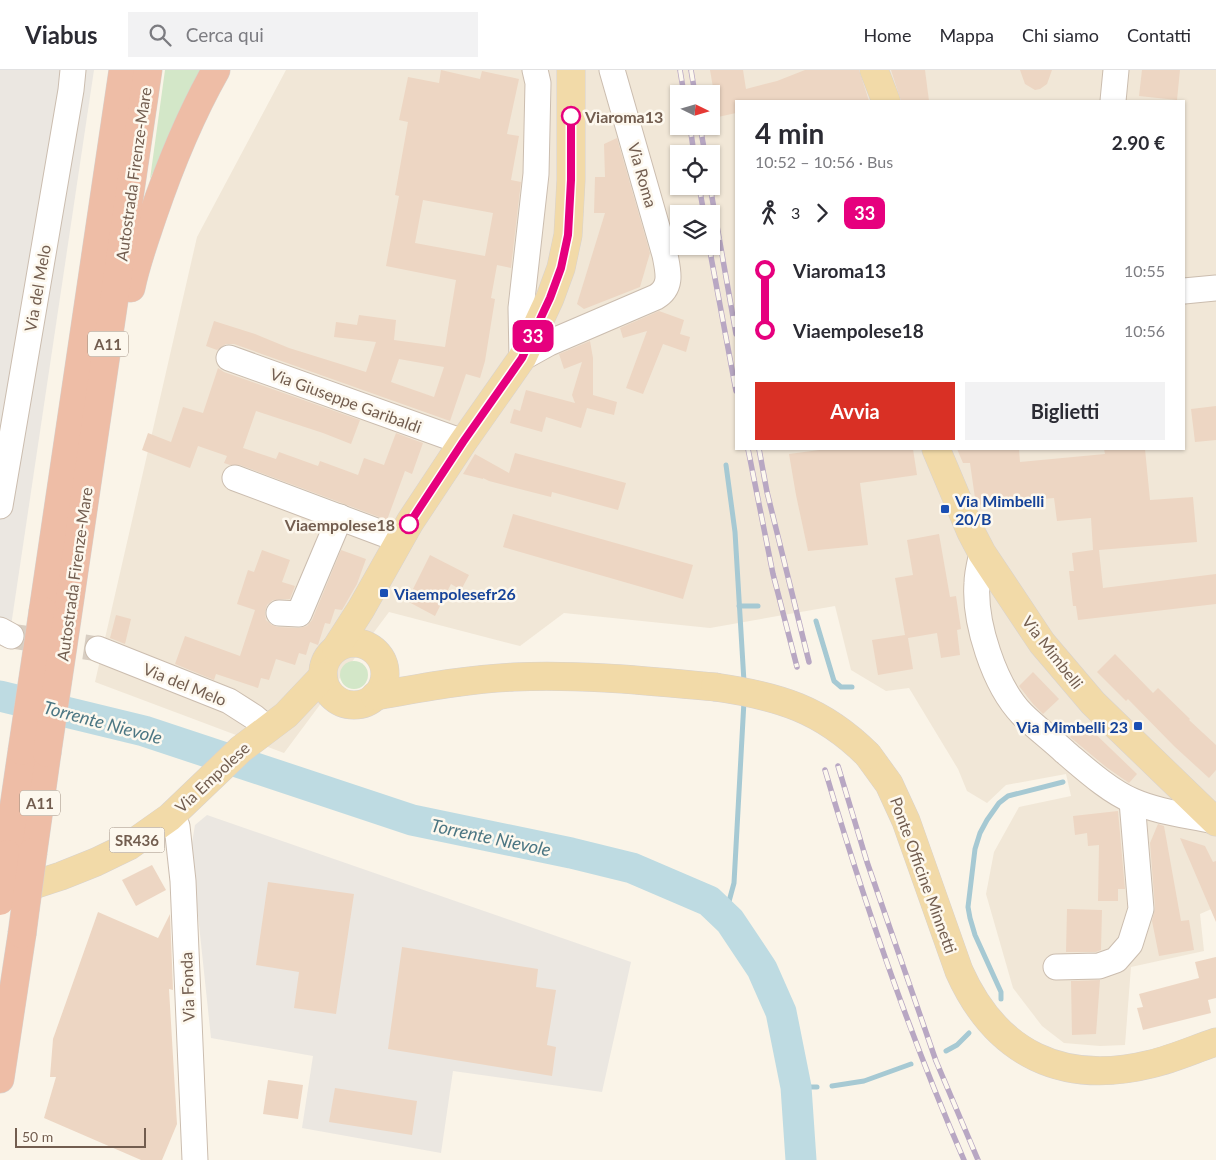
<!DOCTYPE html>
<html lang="it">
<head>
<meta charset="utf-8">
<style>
  :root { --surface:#fff; --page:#f2f2f3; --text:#2b2b33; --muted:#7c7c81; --line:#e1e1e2; --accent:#d93025 }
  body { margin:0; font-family:Lato,sans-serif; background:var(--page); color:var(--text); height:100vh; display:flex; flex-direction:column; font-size:19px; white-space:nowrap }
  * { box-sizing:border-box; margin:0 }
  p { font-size:16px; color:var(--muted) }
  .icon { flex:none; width:28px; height:28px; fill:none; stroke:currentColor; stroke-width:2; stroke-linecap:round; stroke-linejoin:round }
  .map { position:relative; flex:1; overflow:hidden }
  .panel { position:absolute; left:735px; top:30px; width:450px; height:350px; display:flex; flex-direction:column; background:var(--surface); border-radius:0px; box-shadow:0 1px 4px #0004 }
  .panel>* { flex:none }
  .badge { padding:0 10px; border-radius:8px; font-size:18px; line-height:32px }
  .needle { width:32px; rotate:95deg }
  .tools { position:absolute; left:670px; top:15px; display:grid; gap:10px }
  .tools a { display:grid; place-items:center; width:50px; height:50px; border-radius:0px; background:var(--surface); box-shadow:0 1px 4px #0004; font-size:25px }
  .scale { position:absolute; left:15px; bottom:12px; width:131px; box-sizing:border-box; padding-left:5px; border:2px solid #725d4f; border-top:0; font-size:14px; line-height:18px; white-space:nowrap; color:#725d4f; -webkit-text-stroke:4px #fdf8ee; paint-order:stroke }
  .map>.badge { position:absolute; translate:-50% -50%; box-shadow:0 0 0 2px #fff }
  .legs { display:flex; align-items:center; gap:8px; height:55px; padding:0 20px; font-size:16px }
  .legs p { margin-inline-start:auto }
  .headline { display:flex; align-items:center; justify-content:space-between; height:85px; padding:0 20px }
  h1 { font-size:28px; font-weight:700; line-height:38px }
  .button { display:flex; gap:10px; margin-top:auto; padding:10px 20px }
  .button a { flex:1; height:58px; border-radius:0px; background:var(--accent); color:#fff; font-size:20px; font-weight:700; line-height:58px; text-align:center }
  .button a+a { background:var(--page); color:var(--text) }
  ul { padding:0 20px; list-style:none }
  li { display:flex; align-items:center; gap:18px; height:60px; font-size:19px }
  li i { display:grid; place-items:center; width:8px; height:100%; margin:0 6px; background:currentColor }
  li i::after { content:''; width:12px; height:12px; margin:-6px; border:4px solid; border-radius:50%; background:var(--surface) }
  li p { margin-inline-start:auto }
  li:first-child i { background:linear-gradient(#0000 50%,currentColor 0) }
  li:last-child i { background:linear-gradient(currentColor 50%,#0000 0) }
  header { display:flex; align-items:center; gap:30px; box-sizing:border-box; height:70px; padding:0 25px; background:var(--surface); border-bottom:1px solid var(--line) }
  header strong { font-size:24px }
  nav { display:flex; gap:28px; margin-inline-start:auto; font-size:18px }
  .search { width:350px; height:45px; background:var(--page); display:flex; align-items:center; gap:12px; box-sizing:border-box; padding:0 18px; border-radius:0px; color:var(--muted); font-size:19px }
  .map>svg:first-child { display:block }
  .residential { fill:#f1e7d7; fill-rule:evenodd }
  .industrial { fill:#ebe7e1 }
  .green { fill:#d3e7c8 }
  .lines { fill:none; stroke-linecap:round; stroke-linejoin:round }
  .stream { stroke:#a6c9d3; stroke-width:5 }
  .river { stroke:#bedbe2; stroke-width:31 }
  .building { fill:#edd6c3; fill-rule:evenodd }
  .minor-tunnel { stroke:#d8cec2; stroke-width:25; stroke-dasharray:25 12; stroke-linecap:butt }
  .minor-casing { stroke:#cbbdaf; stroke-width:27 }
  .major-casing { stroke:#d8d2ce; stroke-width:29 }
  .highway-casing { stroke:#d8d2ce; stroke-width:29 }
  .minor { stroke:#fff; stroke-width:25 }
  .major { stroke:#f2daa8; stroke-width:28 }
  .highway { stroke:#eebda6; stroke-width:28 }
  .rail-casing { stroke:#b8a7c3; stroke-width:5.5 }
  .rail { stroke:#fdf8ee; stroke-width:4; stroke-dasharray:11; stroke-linecap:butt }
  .major-bridge-casing { stroke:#d8d2ce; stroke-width:29; stroke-linecap:butt }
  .highway-bridge-casing { stroke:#d8d2ce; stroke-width:29; stroke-linecap:butt }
  .major-bridge { stroke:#f2daa8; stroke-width:28 }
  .highway-bridge { stroke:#eebda6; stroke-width:28 }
  .line-1-casing { stroke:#fff; stroke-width:11 }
  .line-1 { stroke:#e6007e; stroke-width:8 }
  .stop-1-dot { fill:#fff; stroke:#e6007e; stroke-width:2.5 }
  .transit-dot { fill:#1a4fb4; stroke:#fdf8ee; stroke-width:2 }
  .labels { text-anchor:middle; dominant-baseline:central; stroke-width:5; stroke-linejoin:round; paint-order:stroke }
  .shield { fill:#fdf8ee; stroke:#9c8c7f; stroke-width:1 }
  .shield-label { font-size:15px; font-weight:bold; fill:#725d4f }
  .stop-label { font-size:16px; font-weight:bold; fill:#725d4f; stroke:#fdf8ee; text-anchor:start }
  .street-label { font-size:16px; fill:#725d4f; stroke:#fdf8ee }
  .transit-label { font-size:16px; font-weight:bold; fill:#164399; stroke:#fdf8ee; text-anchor:start }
  .water-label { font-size:18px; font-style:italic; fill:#4b7683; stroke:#fdf8ee }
</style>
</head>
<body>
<header>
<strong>Viabus</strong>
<div class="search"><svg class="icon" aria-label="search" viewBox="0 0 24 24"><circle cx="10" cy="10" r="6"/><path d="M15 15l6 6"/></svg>Cerca qui</div>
<nav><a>Home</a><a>Mappa</a><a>Chi siamo</a><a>Contatti</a></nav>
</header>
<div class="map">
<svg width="1216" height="1090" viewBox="0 0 1216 1090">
  <rect width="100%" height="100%" fill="#faf4e8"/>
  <path class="residential" d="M286,0H1216V837L1200,844L1204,881L1131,897L1125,975L1100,976L1064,973L1042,956L1013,918L986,824L994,782L1019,737L1071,726L1066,704L1006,715L987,733L967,721L958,699L909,618L886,621L851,600L835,536L710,558L564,543L520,576L389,542L284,683L95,612L197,167ZM679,24H711V56H679ZM736,31H1184V379H736ZM679,84H711V116H679ZM679,144H711V176H679Z"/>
  <g class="industrial">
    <path d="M0,0H94L8,576L0,574Z"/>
    <path d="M207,745L631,892L602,1022L453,1001L441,1083L302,1058L313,986L211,968L191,779L195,755Z"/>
  </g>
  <g class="green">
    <path d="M165,0H208L193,23L150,109Z"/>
    <circle cx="354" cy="605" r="14"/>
  </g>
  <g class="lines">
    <g class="stream">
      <path d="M726,395L735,462L744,612"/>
      <path d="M739,536H758"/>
      <path d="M816,551L834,611L841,617H852"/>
      <path d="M725,846L734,813L744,631"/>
      <path d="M1001,929V922L975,865L970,848L968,837L975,779L980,763L987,750L999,733L1008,726L1063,712"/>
      <path d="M946,981L957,975L969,963"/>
      <path d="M832,1016L864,1011L911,994"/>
      <path d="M796,1017H817"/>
    </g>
    <path class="river" d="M0,626L144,661L412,750L571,783L632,798L709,831L730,851L762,899L781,942L796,1017L801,1090"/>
  </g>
  <g class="building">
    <path d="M441,0L480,9L482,1L519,9L507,64L519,66L511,110L521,112L511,198L497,195L491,228L495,229L485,291L480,308L466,304L450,351L234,274H226L217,280L206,276L214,251L255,264L289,278L366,302L376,272L334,267L336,252L357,255L359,245L396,250L394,270L445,277L456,210L386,196L399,126L395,125L408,52L399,50L408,7L439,13ZM423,130L493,143L485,186L415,173ZM399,289L444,297L434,327L391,312Z"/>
    <path d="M710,0H743L746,19L777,11L805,0H859L869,31H736V43L718,47Z"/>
    <path d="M891,0H925L929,31H901Z"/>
    <path d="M1020,0H1052L1047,14L1040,19L1035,20L1025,14Z"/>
    <path d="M1142,0H1180L1177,30L1139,26Z"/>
    <path d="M617,68L650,183L640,217L584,239L577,234L605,143H594L595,107H605L604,74Z"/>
    <path d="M659,241L684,250L680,264L690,267L686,282L663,274L643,324L626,318L647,261L623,268L620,258Z"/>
    <path d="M590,271L593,288V325L617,332L614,345L587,338L581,358L546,347L542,362L510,353L514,339L520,341L526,320L575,333L572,325L582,292L564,299L559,284Z"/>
    <path d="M218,298L224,302L360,350L351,374L323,363L256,341L243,378L276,389L279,382L318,396L320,391L358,405L364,388L384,395L396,363L423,373L412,404L405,401L387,450L240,395H230L224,393L227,386L198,376L190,398L142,380L148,363L171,372L183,337L203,343Z"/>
    <path d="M1216,336V370L1195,372L1191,339Z"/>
    <path d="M827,379H913L917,405L860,413L868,475L808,481L796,425L789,384Z"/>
    <path d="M957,379H1019L1020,392L1105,384L1104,379H1145L1150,430L1193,427L1197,472L1099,480L1103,518L1216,504V534L1078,550L1076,536H1073L1069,501H1074L1072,483L1093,480L1091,448L1057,451L1054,428L976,435L970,393H963Z"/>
    <path d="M515,383L626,413L618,440L552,422L551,427L489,411L483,408V409L463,404L475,384L509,403Z"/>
    <path d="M513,444L693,495L683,529L503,477Z"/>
    <path d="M939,464L950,527L956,526L961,559L957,560L960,585L941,588L937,563L908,568L913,599L878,605L872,570L905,565L895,508L913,505L907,470Z"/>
    <path d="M262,480L290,490L282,512L295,516L290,529L273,530L267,535L265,542L266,550L272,555L278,557L299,558L307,556L312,550L341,480L366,489L357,514L342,540L335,539L330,554L325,553L318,575L310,572L306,585L299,583L295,595L276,589L269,610L261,608L258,618L216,604L214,610L175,594L185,566L240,586L255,540L237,534L248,500L254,502Z"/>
    <path d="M430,485L469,505L461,520L451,514L435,546L407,531Z"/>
    <path d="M116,545L131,549L125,574L110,568Z"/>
    <path d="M1115,584L1153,623L1158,618L1190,649L1189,650L1216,675V700L1209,708L1174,676L1128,629L1126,631L1097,602Z"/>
    <path d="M1033,602L1059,629L1043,644L1033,634L1019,616Z"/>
    <path d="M1084,653L1137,704L1129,713L1106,697L1070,667Z"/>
    <path d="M1118,741L1125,819H1118V831H1098L1099,775L1088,776L1087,763L1075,765L1073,746Z"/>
    <path d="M1158,754L1164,756L1181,851L1189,850L1194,880L1159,886L1152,851L1155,838L1150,773Z"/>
    <path d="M1180,768L1205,776L1213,792L1216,791V852Z"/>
    <path d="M152,795L166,820L136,836L122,810Z"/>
    <path d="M268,812L354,824L336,944L294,938L299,902L256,895Z"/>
    <path d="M1067,839L1102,840L1101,880L1096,882H1066Z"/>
    <path d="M98,842L158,868L170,844L173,920L169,919L177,1054L162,1090H141L44,1048L56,1007H50L53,969Z"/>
    <path d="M402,877L538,899L536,917L556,920L547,975L556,977L552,1006L388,979Z"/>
    <path d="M1216,887V928L1208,930L1211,943L1143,960L1137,938L1143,937L1139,924L1199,908L1195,892Z"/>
    <path d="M1100,910L1096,964L1072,965L1071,911Z"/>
    <path d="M268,1010L303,1015L298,1049L263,1044Z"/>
    <path d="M335,1018L417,1031L412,1065L329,1052Z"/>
  </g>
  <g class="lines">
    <path class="minor-tunnel" d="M11,566L98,579"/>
    <g class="minor-casing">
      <g id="minor">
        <path d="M535,0L538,13L536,104L521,238L522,288L549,273L656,227C673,217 668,201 665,185L612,0"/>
        <path d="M1113,31L1116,0"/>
        <path d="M1184,221L1216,218"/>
        <path d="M229,288L463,372"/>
        <path d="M235,408L400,470"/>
        <path d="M0,436L71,20L73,0"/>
        <path d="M982,483C980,492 977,503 977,513C974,552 994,615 1022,644C1035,657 1051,669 1065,682C1084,698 1109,721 1133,731C1158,742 1187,745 1214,751"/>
        <path d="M279,543L299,544L340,447"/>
        <path d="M0,560L11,566"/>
        <path d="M98,579L229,631L254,647L267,658"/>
        <path d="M170,747L177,756L183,811L195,1090"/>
        <path d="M1056,897L1099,896L1116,890L1130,874L1141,839L1132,731"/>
      </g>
    </g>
    <g class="major-casing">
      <g id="major">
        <path d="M874,0L886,31"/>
        <path d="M936,379L971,462L982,483L1042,573L1093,633L1216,752"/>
        <circle cx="354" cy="604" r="31"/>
        <path d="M336,578L361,539L410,452L463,372L522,288L550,228L561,198L568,165L571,110V0"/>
        <path d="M375,626C421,618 468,609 514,607C581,604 648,611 715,617"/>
        <path d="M868,685L889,714L906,751L959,901C996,984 1063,1016 1151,994C1173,989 1195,979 1216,972"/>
        <path d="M9,823L61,806L96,792L129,776L170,747L241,679L286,645L323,606"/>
      </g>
    </g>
    <g class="highway-casing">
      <g id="highway">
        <path d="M131,218C136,193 145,169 153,145C170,95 190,46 216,0"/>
        <path d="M43,541L123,0"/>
        <path d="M67,549L148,0"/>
        <path d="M33,782L47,683"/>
        <path d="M7,784L22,681"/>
        <path d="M0,1009L22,864"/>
      </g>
    </g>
    <use href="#minor" class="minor"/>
    <use href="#major" class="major"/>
    <use href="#highway" class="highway"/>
    <g class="rail-casing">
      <g id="rail">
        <path d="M680,0L684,24"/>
        <path d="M691,0L695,24"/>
        <path d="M690,56L694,84"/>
        <path d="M700,56L705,84"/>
        <path d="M699,116L704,144"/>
        <path d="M710,116L736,264"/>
        <path d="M709,176L736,321"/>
        <path d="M748,379L773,504L797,597"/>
        <path d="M759,379L767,422L809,592"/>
        <path d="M838,696L867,792L936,991L978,1090"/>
        <path d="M825,700C864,832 909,964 964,1090"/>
      </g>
    </g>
    <use href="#rail" class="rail"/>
    <g class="major-bridge-casing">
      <path id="major-bridge" d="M715,617C778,626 822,639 868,685"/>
    </g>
    <g class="highway-bridge-casing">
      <g id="highway-bridge">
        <path d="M22,681L43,541"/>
        <path d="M47,683L67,549"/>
        <path d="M0,831L7,784"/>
        <path d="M22,864L33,782"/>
      </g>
    </g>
    <use href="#major-bridge" class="major-bridge"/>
    <use href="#highway-bridge" class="highway-bridge"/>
  </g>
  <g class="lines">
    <g class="line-1-casing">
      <path id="line-1" d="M409,454L463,372L522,288L550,228L561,198L568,165L571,110V46"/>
    </g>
    <use href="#line-1" class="line-1"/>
  </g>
  <g class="stop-1-dot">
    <circle cx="571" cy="46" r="9"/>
    <circle cx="409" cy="454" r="9"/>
  </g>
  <g class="transit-dot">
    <rect x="940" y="434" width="10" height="10" rx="2.5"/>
    <rect x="379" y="518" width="10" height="10" rx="2.5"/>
    <rect x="1133" y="651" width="10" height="10" rx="2.5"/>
  </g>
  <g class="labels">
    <g class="shield">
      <rect x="88" y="261.5" width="40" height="25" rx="4"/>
      <rect x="20" y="720.5" width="40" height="25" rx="4"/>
      <rect x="109.5" y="757.5" width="55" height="25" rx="4"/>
    </g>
    <g class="shield-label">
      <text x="108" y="274">A11</text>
      <text x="40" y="733">A11</text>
      <text x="137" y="770">SR436</text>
    </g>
    <g class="stop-label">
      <text x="585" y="46">Viaroma13</text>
      <text x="395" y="454" text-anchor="end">Viaempolese18</text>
    </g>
    <g class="street-label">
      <text transform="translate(133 104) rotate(-82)">Autostrada Firenze-Mare</text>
      <text transform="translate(643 105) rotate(74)">Via Roma</text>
      <text transform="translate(37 218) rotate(-80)">Via del Melo</text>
      <text transform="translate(346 330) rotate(20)">Via Giuseppe Garibaldi</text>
      <text transform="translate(74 504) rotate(-82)">Autostrada Firenze-Mare</text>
      <text transform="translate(1053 582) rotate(52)">Via Mimbelli</text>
      <text transform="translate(185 614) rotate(22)">Via del Melo</text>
      <text transform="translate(212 707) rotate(-43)">Via Empolese</text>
      <text transform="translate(924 805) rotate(70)">Ponte Officine Minnetti</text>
      <text transform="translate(187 917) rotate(-92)">Via Fonda</text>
    </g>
    <g class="transit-label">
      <text x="955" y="430">Via Mimbelli<tspan x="955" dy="18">20/B</tspan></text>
      <text x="394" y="523">Viaempolesefr26</text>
      <text x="1128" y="656" text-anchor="end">Via Mimbelli 23</text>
    </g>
    <g class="water-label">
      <text transform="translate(103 652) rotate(15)">Torrente Nievole</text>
      <text transform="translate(491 767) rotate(12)">Torrente Nievole</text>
    </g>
  </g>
</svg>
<div class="tools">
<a><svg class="needle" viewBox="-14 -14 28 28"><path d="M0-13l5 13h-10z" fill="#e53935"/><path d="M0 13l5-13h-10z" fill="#7c7c81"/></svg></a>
<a><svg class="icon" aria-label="locate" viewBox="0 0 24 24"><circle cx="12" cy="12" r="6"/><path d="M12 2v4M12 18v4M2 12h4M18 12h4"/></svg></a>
<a><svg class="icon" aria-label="layers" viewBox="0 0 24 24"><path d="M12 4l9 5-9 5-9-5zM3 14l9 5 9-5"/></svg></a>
</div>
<div class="scale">50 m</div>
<b class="badge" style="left:533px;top:266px;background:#e6007e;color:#fff">33</b>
<section class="panel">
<div class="headline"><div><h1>4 min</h1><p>10:52 – 10:56 · Bus</p></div><b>2.90 €</b></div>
<div class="legs"><svg class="icon" aria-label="walk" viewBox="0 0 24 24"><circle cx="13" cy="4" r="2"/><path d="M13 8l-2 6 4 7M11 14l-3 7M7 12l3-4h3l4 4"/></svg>3<svg class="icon" aria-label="forward" viewBox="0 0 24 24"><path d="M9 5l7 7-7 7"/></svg><b class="badge" style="background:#e6007e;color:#fff">33</b></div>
<ul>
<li><i style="color:#e6007e"></i><b>Viaroma13</b><p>10:55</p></li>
<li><i style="color:#e6007e"></i><b>Viaempolese18</b><p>10:56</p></li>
</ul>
<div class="button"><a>Avvia</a><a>Biglietti</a></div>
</section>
</div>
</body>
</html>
